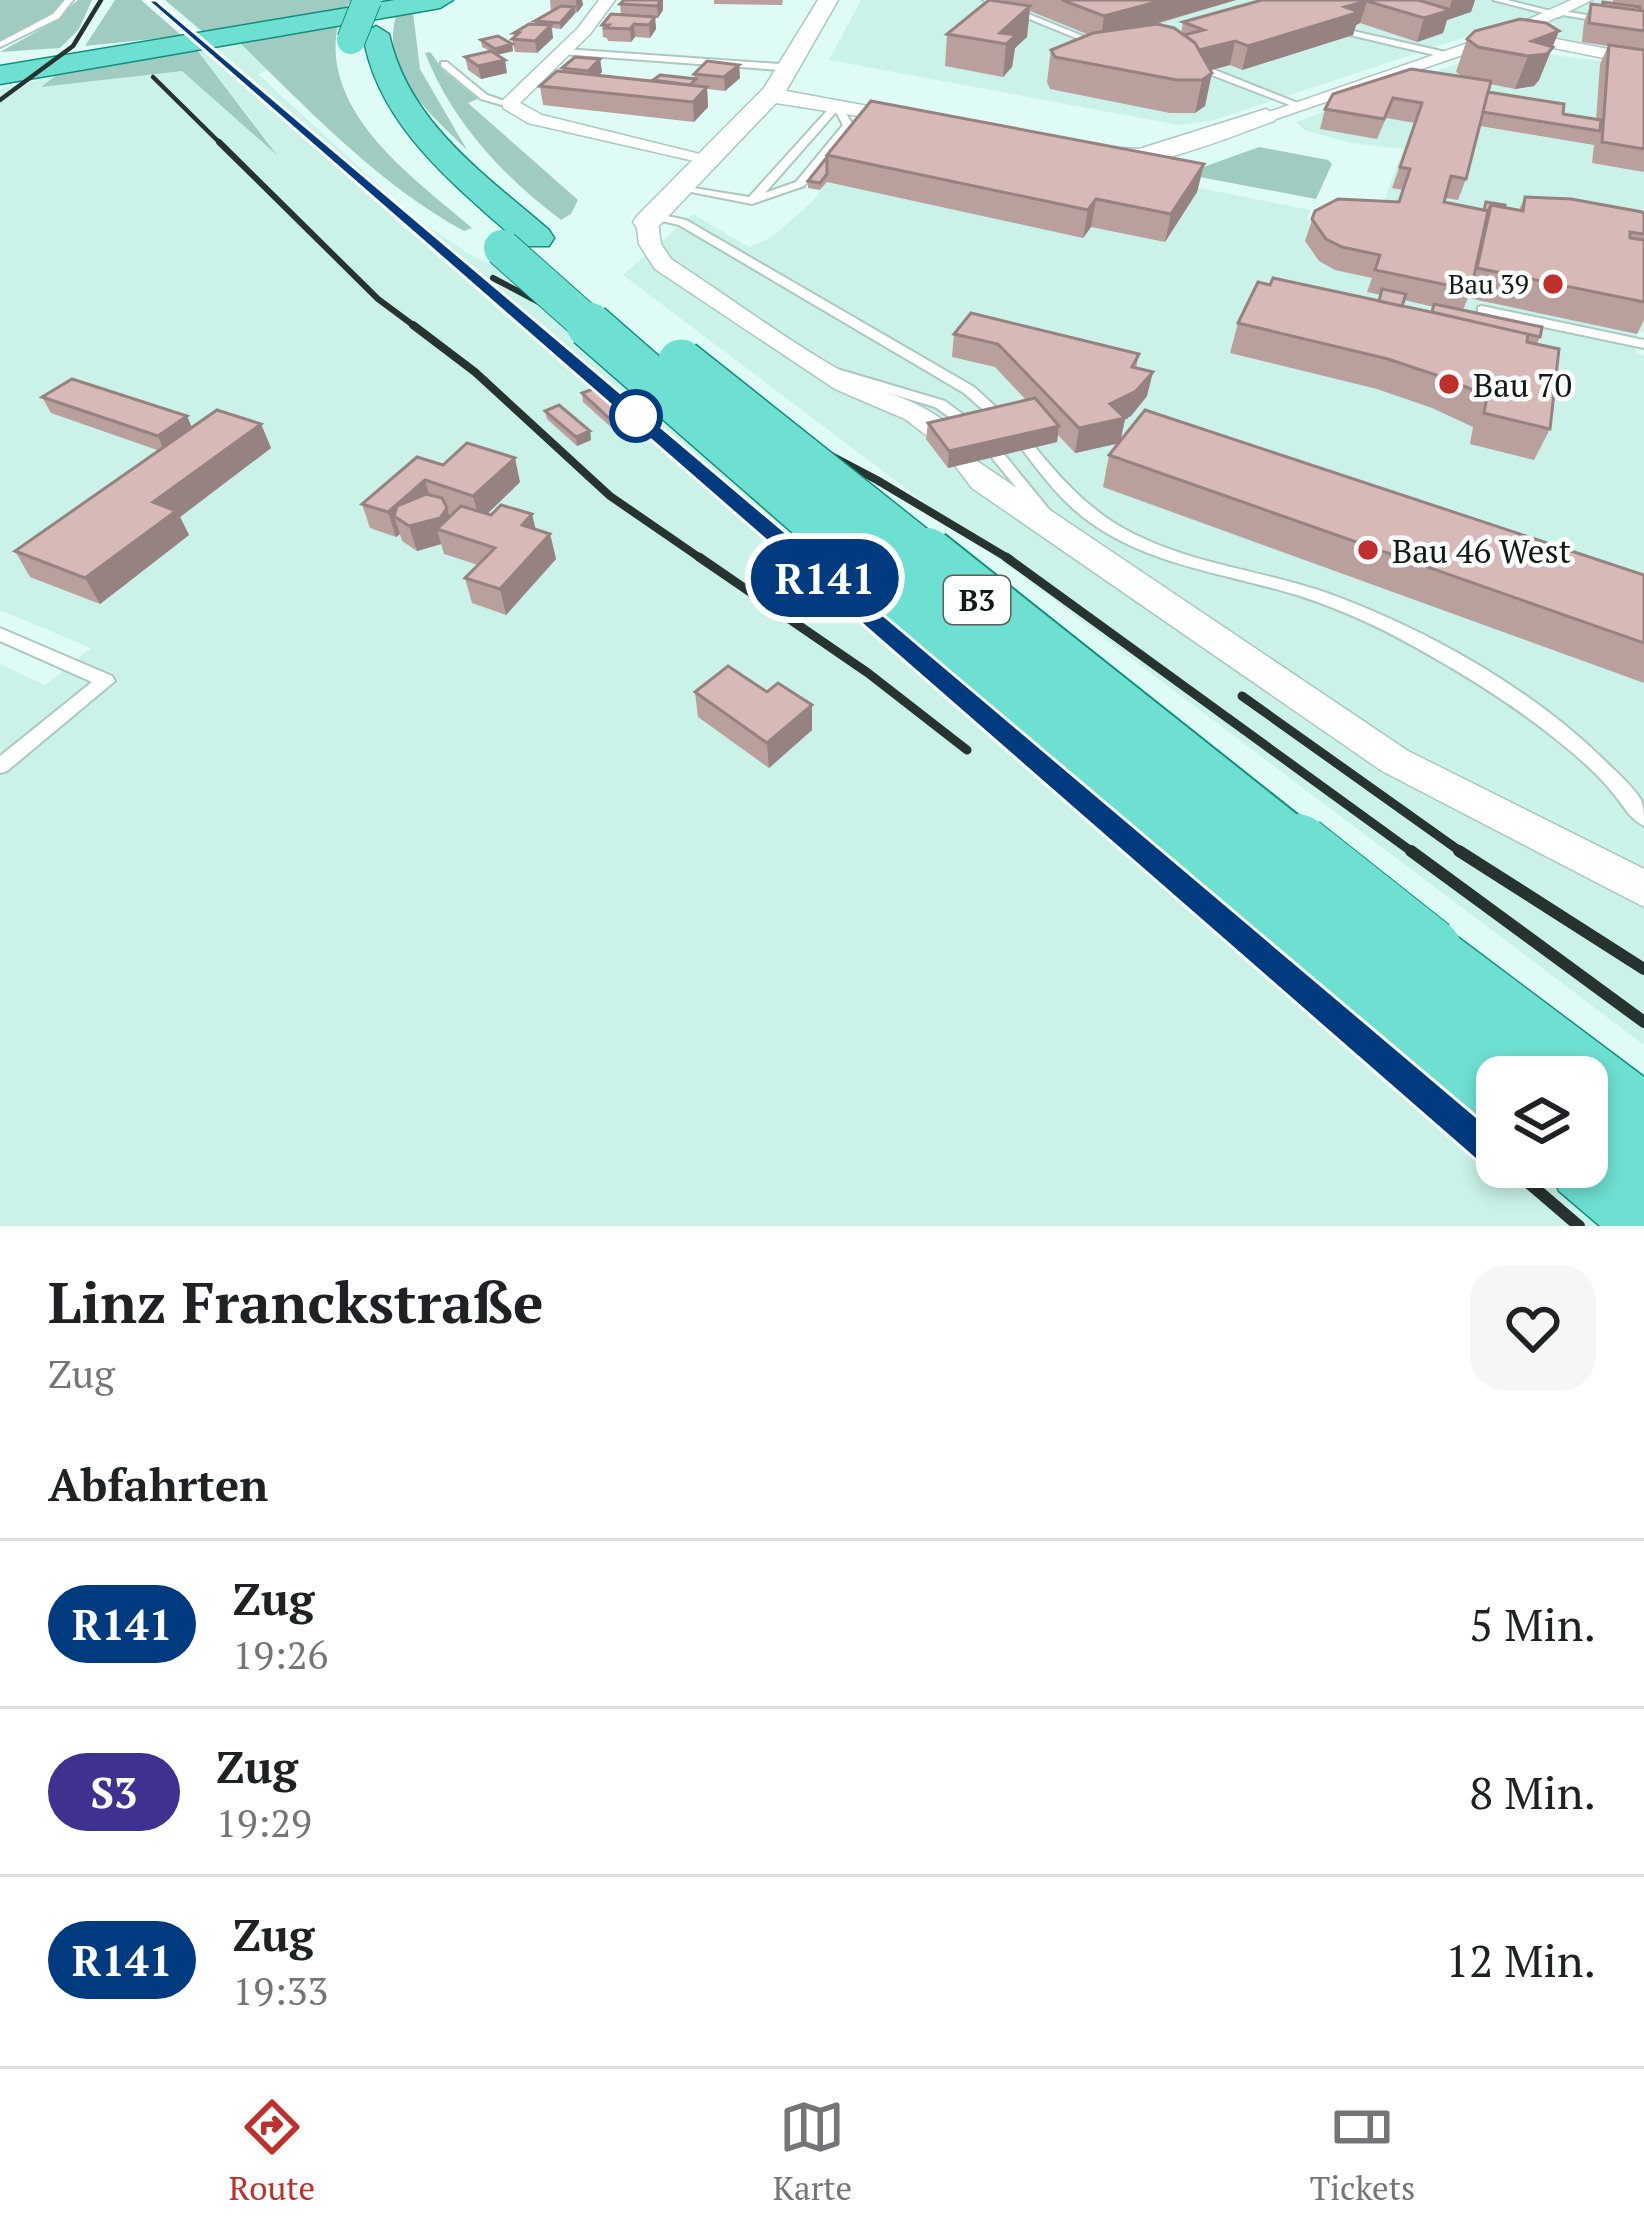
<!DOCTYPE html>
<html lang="de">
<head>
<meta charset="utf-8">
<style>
  :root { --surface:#fff; --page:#f6f6f6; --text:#202124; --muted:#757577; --line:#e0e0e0; --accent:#bf302c }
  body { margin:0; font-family:"PT Serif",serif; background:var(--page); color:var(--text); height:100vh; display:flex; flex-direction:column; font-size:45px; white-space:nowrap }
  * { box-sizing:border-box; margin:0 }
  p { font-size:39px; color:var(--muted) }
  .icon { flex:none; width:66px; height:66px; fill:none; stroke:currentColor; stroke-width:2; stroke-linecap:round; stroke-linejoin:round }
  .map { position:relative; height:1226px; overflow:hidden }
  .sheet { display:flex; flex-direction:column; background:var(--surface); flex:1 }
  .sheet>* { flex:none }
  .badge { padding:0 24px; border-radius:39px; font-size:42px; line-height:78px }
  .tools { position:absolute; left:1476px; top:1056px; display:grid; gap:24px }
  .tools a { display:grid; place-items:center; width:132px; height:132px; border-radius:24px; background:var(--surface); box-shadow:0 6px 18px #0003; font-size:60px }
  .map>.badge { position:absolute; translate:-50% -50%; box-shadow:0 0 0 6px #fff }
  h2 { padding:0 48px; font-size:45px; line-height:108px }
  .round { display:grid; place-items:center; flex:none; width:126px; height:126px; border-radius:36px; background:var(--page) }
  .head { display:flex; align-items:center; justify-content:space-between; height:204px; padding:0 48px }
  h1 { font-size:57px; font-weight:600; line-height:90px }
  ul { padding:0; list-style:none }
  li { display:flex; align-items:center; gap:36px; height:168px; padding:0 48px; border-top:3px solid var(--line) }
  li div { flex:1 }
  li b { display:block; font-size:45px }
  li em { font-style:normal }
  li .badge { min-width:132px; font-weight:700; text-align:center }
  .tabs { display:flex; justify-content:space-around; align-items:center; height:168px; border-top:3px solid var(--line); background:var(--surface); font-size:33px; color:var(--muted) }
  .tabs a { display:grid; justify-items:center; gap:6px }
  .tabs .selected { color:var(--accent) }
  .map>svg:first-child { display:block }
  .built { fill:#caf2e8 }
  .green { fill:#a0cbc1 }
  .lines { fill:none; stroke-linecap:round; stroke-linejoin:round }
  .service-casing { stroke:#aac8c1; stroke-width:4 }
  .minor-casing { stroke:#aac8c1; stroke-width:3 }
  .tertiary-casing { stroke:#aac8c1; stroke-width:3 }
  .primary-casing { stroke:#0f8e7c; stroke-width:3 }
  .service { fill:#fff; fill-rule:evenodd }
  .minor { fill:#fff; fill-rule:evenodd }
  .tertiary { fill:#fff; fill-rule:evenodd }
  .primary { fill:#6ee0d1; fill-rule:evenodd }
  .rail-far4 { stroke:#263330; stroke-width:4.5 }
  .rail-far3 { stroke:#263330; stroke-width:6 }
  .rail-far2 { stroke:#263330; stroke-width:8 }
  .rail-far1 { stroke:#263330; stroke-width:9 }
  .rail { stroke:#263330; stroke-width:12 }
  .primary-bridge-far4-casing { stroke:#0f8e7c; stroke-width:30; stroke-linecap:butt }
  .primary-bridge-far3-casing { stroke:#0f8e7c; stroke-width:38; stroke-linecap:butt }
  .primary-bridge-far2-casing { stroke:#0f8e7c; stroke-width:48; stroke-linecap:butt }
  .primary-bridge-far1-casing { stroke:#0f8e7c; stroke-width:62; stroke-linecap:butt }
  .primary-bridge-casing { stroke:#0f8e7c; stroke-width:76; stroke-linecap:butt }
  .primary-bridge-far4 { stroke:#6ee0d1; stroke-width:28 }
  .primary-bridge-far3 { stroke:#6ee0d1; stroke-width:36 }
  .primary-bridge-far2 { stroke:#6ee0d1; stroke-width:45 }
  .primary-bridge-far1 { stroke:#6ee0d1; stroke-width:58 }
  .primary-bridge { stroke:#6ee0d1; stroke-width:74 }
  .wall { fill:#b9a09d; fill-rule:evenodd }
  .shaded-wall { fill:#968280 }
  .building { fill:#d7bab7; stroke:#968280; stroke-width:3 }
  .line { fill:#003b80; stroke:#fff; stroke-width:3 }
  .poi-dot { fill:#bf302c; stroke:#fff; stroke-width:4.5 }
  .stop-dot { fill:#fff; stroke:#003b80; stroke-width:6 }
  .labels { text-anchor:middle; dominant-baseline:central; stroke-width:9; stroke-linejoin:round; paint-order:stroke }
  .far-poi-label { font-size:27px; fill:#101b18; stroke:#fff; text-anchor:end }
  .shield { fill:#fff; stroke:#585f5d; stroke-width:3 }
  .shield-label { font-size:30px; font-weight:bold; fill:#101b18 }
  .poi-label { font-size:33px; fill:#101b18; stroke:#fff; text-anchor:start }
</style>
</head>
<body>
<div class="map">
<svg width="1644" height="1226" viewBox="0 0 1644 1226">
  <rect width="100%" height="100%" fill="#defcf5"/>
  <g class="built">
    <path d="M861,0H1644V56L1498,26L1214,120L1179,125L829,60Z"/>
    <path d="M240,43L268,70L258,74L412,216L474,257L529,282L1497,1099V1167H1577L1644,1226H0V664L45,685L91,648L0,610V89L55,76L43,85L182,71L273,148L197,50Z"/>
    <path d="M1501,48L1644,67V332L1637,333L1636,352L1644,356V1045L623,275L693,214L749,247L772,237L813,201L872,124L1311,210L1307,220L1315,222L1378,218L1403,149L1351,143L1304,130L1296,122Z"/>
  </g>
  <g class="green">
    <path d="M0,0H64L48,18L0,41Z"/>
    <path d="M78,0H92L79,29L60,48L0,52L52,23Z"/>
    <path d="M115,0H141L182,36L85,46Z"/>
    <path d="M165,0H352L345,8L204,33Z"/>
    <path d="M413,13L420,69L467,150C431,114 380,73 396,16Z"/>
    <path d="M338,24C319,113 414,178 472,228L464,231C377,183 310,111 240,43Z"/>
    <path d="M197,50L277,155L182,71L41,87L55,76Z"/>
    <path d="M430,52L445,72L478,99L468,103L578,200L571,214L561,220C502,175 453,123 425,53Z"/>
    <path d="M1259,147L1328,160L1332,164L1316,199L1184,174Z"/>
  </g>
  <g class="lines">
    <g class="service-casing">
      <g id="service">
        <path d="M65,0H73L59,18L0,47V42L53,14Z"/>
        <path d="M983,0H994L1105,45L1098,47Z"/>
        <path d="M1493,0H1507L1559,13L1563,11L1644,25V29L1563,15L1559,17Z"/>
        <path d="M1353,31L1450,53L1451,55L1447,58L1350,35Z"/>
        <path d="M564,49L794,65L798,68L794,71L561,54Z"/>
        <path d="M441,62H447L487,95L514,104L509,107L481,99L441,66Z"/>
        <path d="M1209,70H1215L1303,105L1295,107L1209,74Z"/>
        <path d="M834,103H840L853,125L804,186L752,204L676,189L681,186L749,197ZM836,112L843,125L796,182L765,193Z"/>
        <path d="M653,213L686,220L974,387L1011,421L1004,425L999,424L964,393L679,225L649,218L648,216Z"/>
        <path d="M1482,306L1644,340V348L1478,313V307Z"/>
        <path d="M827,366L945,401L981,428L979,431H969L935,407L822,373V367Z"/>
        <path d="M1029,445L1034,446C1062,480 1089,510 1128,531C1194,566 1270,571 1338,597C1433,633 1531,689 1603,759C1616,772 1631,784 1641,800C1644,807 1644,816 1644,826C1630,819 1623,805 1613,793C1602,779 1588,766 1574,754C1525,712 1471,678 1415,647C1378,626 1338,608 1297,595C1225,573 1144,565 1083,517C1059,498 1040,473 1022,449Z"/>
        <path d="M998,452L1003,453L1052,513L1055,516L1052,519H1042L993,459L991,456L993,453Z"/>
        <path d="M0,628L112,676L115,681L7,771L0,773V756L92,682L0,641Z"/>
      </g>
    </g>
    <g class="minor-casing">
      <g id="minor">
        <path d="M599,0H615L590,34L520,103L542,115L716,158V166L528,123L503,108V100L578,28Z"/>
        <path d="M1571,0H1592L1525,33L1644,56V66L1509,39L1273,120L1257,116L1503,31Z"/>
        <path d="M647,215L658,222L661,244L671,259C731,298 790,343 852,377C888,396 931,402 958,435L954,441H934L905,419L835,389L655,269L639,244L636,222Z"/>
        <path d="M968,455L1408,751L1644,869V907L1382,771L972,488L954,464Z"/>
      </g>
    </g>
    <g class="tertiary-casing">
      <g id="tertiary">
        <path d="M818,0H838L786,91L928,117V127L776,103L657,228H637L633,222L637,216L764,88Z"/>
        <path d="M1266,109L1278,116L1274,121C1233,135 1117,187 1081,155L1094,147L1139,149Z"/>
      </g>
    </g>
    <g class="primary-casing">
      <g id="primary">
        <path d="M395,0H453L440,8L0,84V66Z"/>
        <path d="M376,26L389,34C408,122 484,174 549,230L554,238L549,246H523C457,186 377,127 363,34Z"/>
        <path d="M1426,922L1451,932L1644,1077V1226H1600L1559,1191L1549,1167H1587V1077H1497V1127C1452,1108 1366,1038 1346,994L1357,970L1382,961L1397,966L1391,954L1401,932Z"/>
      </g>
    </g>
    <use href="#service" class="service"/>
    <use href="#minor" class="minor"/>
    <use href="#tertiary" class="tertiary"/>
    <use href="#primary" class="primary"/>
    <g class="rail-far4">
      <path d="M152,0L321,145"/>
      <path d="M153,77L222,145"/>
      <path d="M0,100L73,46L101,0"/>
    </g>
    <g class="rail-far3">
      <path d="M219,142L378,299L417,328"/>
      <path d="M318,142L534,328"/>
      <path d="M493,278L588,328"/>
    </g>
    <g class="rail-far2">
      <path d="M413,325L475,372L610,496L703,560"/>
      <path d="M530,325L803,560"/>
      <path d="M582,325L877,480L1011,560"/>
    </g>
    <g class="rail-far1">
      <path d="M699,557L868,673L967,750"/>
      <path d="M800,557L1146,854"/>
      <path d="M1006,557L1415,854"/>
      <path d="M1242,696L1464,854"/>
    </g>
    <g class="rail">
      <path d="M1142,851L1497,1156"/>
      <path d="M1411,851L1644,1022"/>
      <path d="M1459,851L1644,969"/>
      <path d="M1510,1167L1579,1226"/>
    </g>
    <g class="primary-bridge-far4-casing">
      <path id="primary-bridge-far4" d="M351,40L367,0"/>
    </g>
    <g class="primary-bridge-far3-casing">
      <path id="primary-bridge-far3" d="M502,248L592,328"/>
    </g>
    <g class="primary-bridge-far2-casing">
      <g id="primary-bridge-far2">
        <path d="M589,325L858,560"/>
        <path d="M681,362L930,560"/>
      </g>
    </g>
    <g class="primary-bridge-far1-casing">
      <g id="primary-bridge-far1">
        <path d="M854,557L1213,854"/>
        <path d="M926,557L1300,854"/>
      </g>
    </g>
    <g class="primary-bridge-casing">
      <g id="primary-bridge">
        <path d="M1209,851L1382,994"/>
        <path d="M1296,851L1426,954"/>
      </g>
    </g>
    <use href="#primary-bridge-far4" class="primary-bridge-far4"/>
    <use href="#primary-bridge-far3" class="primary-bridge-far3"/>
    <use href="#primary-bridge-far2" class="primary-bridge-far2"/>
    <use href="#primary-bridge-far1" class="primary-bridge-far1"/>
    <use href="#primary-bridge" class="primary-bridge"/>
  </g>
  <g class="wall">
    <path d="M550,0H582L583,5L561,29L552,28L553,38L537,53L515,52L512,39L515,37L514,33L535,24V21L551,12Z"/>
    <path d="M663,0V10L658,18H655L656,29L650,38L635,37L631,42L608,41L607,38L603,37L602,25L621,15L620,4Z"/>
    <path d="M714,0H783L782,5L714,4Z"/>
    <path d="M1001,0H1236L1153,25L1181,33L1183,22L1262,0H1475L1471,12L1447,20L1443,33L1417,42L1360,23L1356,25L1353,35L1242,70L1230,65L1211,70L1205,106L1195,113H1170L1050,89L1047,82L1051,50L1089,35L1030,11L1027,37L1015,48L1012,67L1003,77L945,66L947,34L1009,3Z"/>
    <path d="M1613,0H1644V172L1592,163L1594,145L1480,126L1466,179L1458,200L1445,198L1444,202L1483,210L1486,202L1519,210L1525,197L1644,214V320L1637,334L1468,298L1463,310L1540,337L1537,344L1550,429L1534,460L1470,444L1473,427L1432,408L1377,389L1230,353L1238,323L1378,301L1381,295L1367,292L1372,278L1335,270L1319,261L1305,241L1315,211L1399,202L1403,190L1392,188L1415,123L1386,118L1377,139L1320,129L1325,109L1463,77L1456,72L1467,39L1559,31L1539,80L1534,86L1515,89L1490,84L1488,92L1563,114L1596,120L1600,64L1608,46L1582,42L1584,22L1591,4L1601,6L1613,4ZM1404,300L1434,307L1432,312L1402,306Z"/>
    <path d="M481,40L512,44L513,51L497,55L507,73L481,79L468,70L465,57L490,51L482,47Z"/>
    <path d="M600,59L602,72L598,76L653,82L694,79V74L739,65L740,78L725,91L707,89L708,107L694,122L543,105L540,86L562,72V68Z"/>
    <path d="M827,155L1204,164L1197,192L1165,242L1091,227L1083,238L827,182L820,190L808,188V181Z"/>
    <path d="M954,334L1139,354L1136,368L1147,396L1131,416L1125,419L1120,443L1075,453L1058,435L1057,442L948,468L926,439L928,423L1026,400L995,367L952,357Z"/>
    <path d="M582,393L624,414L625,422L612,428L583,402Z"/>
    <path d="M42,397L187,416L192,428L261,424L271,448L180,517L189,535L100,604L30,577L15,551L160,451L51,413Z"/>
    <path d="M545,411L590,431L591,440L577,446L547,419Z"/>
    <path d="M1109,455L1644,575V683L1103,487Z"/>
    <path d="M443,465L520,482L487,514L550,534L556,559L506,615L472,603L465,578L478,565L444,554L441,544L417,551L402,541L400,534L396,537L370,528L362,504Z"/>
    <path d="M695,692H767L812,705V730L769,768L698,717Z"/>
  </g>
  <g class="shaded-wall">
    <path d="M576,0H582L583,5L577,13Z"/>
    <path d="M661,0H663V10L658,18L657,6Z"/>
    <path d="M1164,0H1236L1101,39L1104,16Z"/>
    <path d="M1452,0H1475L1471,12L1447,20L1443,33L1417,42L1424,18L1449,10Z"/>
    <path d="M1367,1L1360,23L1356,25L1353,35L1242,70L1248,46L1345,7Z"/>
    <path d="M1030,6L1027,37L1015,48L1012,67L1003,77L1006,44L1000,33Z"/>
    <path d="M574,7L575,13L561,29L560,23Z"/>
    <path d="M655,17L656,29L650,38L649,25Z"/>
    <path d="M634,24L635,37L631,42L630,29Z"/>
    <path d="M551,25L553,38L537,53L535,41Z"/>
    <path d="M1559,31L1539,80L1534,86L1515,89L1528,56L1532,41Z"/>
    <path d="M1235,41L1230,65L1188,76L1193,51Z"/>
    <path d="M512,44L513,51L496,55L495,49Z"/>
    <path d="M600,59L602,72L590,84L588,71Z"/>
    <path d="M505,60L507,73L481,79L478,66Z"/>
    <path d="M739,65L740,78L725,91L724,77Z"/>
    <path d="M1212,73L1205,106L1195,113L1202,80Z"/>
    <path d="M707,87L708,107L694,122L693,102Z"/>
    <path d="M1204,164L1197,192L1165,242L1171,214Z"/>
    <path d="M1096,199L1091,227L1083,238L1088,210Z"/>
    <path d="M1153,372L1147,396L1131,416L1125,419L1120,443L1075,453L1079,428Z"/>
    <path d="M624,414L625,422L612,428L610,419Z"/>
    <path d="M187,416L194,433L165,453L158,436Z"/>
    <path d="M261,424L271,448L180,517L189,535L100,604L85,578L153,502Z"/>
    <path d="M1059,426L1057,442L948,468L949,451Z"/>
    <path d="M590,431L591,440L577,446L576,437Z"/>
    <path d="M515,458L520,482L480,521L473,496Z"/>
    <path d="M425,480L432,505L394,516L400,534L396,537L388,512Z"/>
    <path d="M447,508L454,532L437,529L441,544L417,551L409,526Z"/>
    <path d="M532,514L538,539L522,525Z"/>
    <path d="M550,534L556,559L506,615L500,589Z"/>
    <path d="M812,705V730L769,768L767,743Z"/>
  </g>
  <g class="building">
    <path d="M624,0H661L657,6L620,4Z"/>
    <path d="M989,0L1030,6L1000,33L1016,35L1006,44L947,34Z"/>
    <path d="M1062,0H1164L1104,16Z"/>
    <path d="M1262,0H1418L1451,10L1424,18L1367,1L1345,7L1360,12L1248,46L1235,41L1199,50L1195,43L1184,35L1204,30L1183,22Z"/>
    <path d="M1603,2L1640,7V11L1602,6Z"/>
    <path d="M1591,4L1644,11V31L1589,23Z"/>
    <path d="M561,6L574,7L560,23L535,21Z"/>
    <path d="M611,14L655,17L649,25L634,24L630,29L606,28L609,25H602Z"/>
    <path d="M1520,19L1546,23L1559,31L1532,41L1553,47L1547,54L1528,56L1478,47L1467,39L1475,31Z"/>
    <path d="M529,24L551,25L535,41L512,39L519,33H514Z"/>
    <path d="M1157,24L1174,28L1195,43L1212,73L1202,80H1177L1055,57L1051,50L1093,33Z"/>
    <path d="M498,36L512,44L495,49L481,40Z"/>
    <path d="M1609,45L1644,50V149L1602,142Z"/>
    <path d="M491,51L505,60L478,66L465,57Z"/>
    <path d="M575,57L600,59L588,71L562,68Z"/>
    <path d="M707,61L739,65L724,77L694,74Z"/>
    <path d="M1411,69L1491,81L1466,179L1451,176L1444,202L1488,211L1471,290L1375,270L1380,255L1342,247L1326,239L1312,219L1315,211L1338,199L1399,202L1410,169L1400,167L1422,103L1393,98L1384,119L1325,109L1333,94Z"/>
    <path d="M557,71L707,87L693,102L540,86Z"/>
    <path d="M660,75L696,79L690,85L653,80Z"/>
    <path d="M1488,92L1564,104L1563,114L1601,120L1600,131L1483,112Z"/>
    <path d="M871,101L1204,164L1171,214L1096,199L1088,210L827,155Z"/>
    <path d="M827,157V174L820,183L808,181Z"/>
    <path d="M1525,197L1571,199L1642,212L1644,214V232L1642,234L1630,232V238L1644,240V302L1477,268L1491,205L1523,211Z"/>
    <path d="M1486,202L1505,205V207L1491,205L1488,211L1484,210Z"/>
    <path d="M1273,278L1528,333L1527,342L1559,349L1550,429L1484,413L1487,396L1445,378L1388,359L1238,323L1258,282L1270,285Z"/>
    <path d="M1382,289L1406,294L1402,306L1379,301Z"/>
    <path d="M1434,304L1542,327L1540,337L1432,312Z"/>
    <path d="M971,313L1139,354L1132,367L1153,372L1136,391L1110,404L1125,418L1079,428L998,344L954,334Z"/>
    <path d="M72,379L187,416L158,436L42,397Z"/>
    <path d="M596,388L624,414L610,419L582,393Z"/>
    <path d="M1035,398L1059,426L949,451L928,423Z"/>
    <path d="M559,405L590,431L576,437L545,411Z"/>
    <path d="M217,410L261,424L153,502L176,511L85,578L15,551Z"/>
    <path d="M1145,410L1644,575V643L1109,455Z"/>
    <path d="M467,443L515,458L473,496L425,480L388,512L362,504L417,457L443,465Z"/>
    <path d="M426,494L442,498L447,508L440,518L409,526L394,516L397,506Z"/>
    <path d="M501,505L532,514L522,525L550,534L500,589L465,578L495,548L437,529L461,506L491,515Z"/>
    <path d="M728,666L767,692L778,683L812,705L767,743L695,692Z"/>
  </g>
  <path class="line" d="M147,0H156L1509,1144L1514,1156L1509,1168L1497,1173L1485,1168Z"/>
  <g class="poi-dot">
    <circle cx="1553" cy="284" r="12"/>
    <circle cx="1449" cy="384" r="12"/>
    <circle cx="1368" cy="550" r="12"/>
  </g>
  <circle class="stop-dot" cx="636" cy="416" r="24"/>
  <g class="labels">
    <g class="far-poi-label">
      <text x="1529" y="284">Bau 39</text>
    </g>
    <rect class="shield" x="944" y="576" width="66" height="48" rx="9"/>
    <g class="shield-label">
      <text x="977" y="600">B3</text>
    </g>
    <g class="poi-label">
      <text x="1473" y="384">Bau 70</text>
      <text x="1392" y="550">Bau 46 West</text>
    </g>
  </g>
</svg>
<div class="tools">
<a><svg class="icon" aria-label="layers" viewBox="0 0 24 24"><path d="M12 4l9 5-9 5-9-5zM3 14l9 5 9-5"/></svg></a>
</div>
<b class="badge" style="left:825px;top:578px;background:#003b80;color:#fff">R141</b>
</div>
<section class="sheet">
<div class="head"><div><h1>Linz Franckstraße</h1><p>Zug</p></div><a class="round"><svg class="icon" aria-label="heart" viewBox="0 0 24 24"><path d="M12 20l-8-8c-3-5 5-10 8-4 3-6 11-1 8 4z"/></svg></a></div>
<h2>Abfahrten</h2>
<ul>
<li><span class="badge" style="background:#003b80;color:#fff">R141</span><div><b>Zug</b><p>19:26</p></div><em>5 Min.</em></li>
<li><span class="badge" style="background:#3f318f;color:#fff">S3</span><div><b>Zug</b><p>19:29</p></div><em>8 Min.</em></li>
<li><span class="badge" style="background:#003b80;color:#fff">R141</span><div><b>Zug</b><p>19:33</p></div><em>12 Min.</em></li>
</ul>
</section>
<nav class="tabs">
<a class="selected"><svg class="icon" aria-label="directions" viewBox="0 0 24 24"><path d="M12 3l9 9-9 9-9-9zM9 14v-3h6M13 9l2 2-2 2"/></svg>Route</a>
<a><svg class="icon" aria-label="map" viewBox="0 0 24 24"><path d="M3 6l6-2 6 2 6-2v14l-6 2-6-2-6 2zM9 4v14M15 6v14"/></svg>Karte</a>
<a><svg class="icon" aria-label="tickets" viewBox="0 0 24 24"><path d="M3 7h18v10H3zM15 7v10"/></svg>Tickets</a>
</nav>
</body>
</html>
